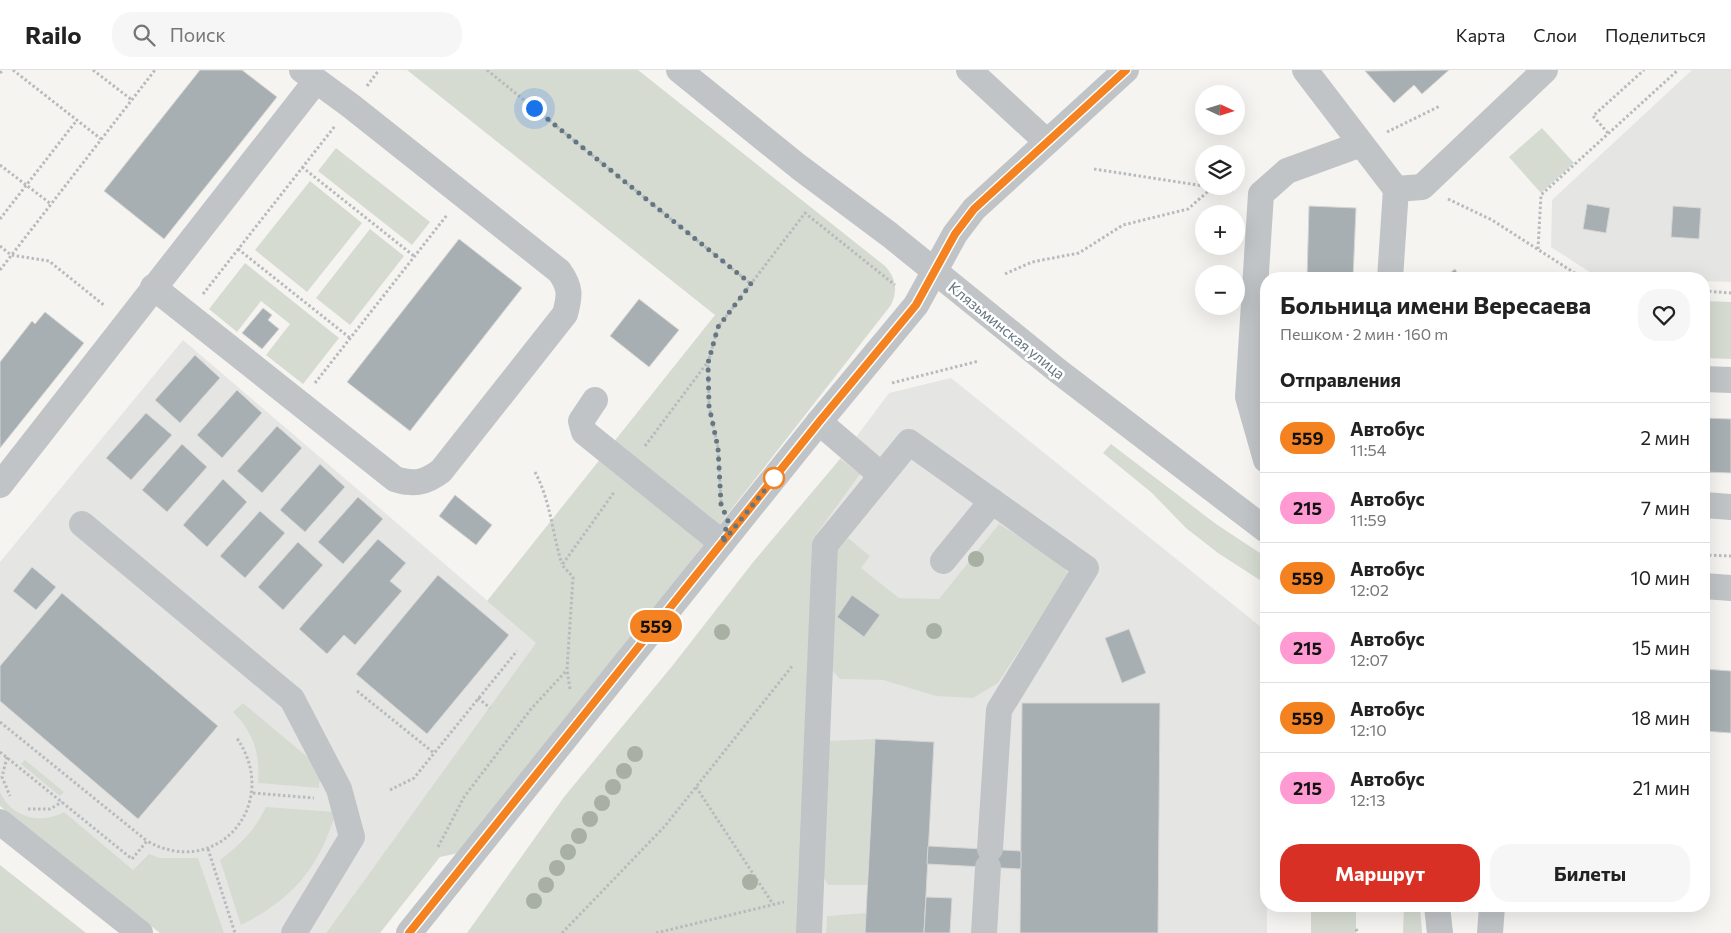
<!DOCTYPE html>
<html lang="ru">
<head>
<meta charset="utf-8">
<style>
  :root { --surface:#fff; --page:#f6f6f6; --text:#222; --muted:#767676; --line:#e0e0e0; --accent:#d93025 }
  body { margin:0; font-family:Commissioner,sans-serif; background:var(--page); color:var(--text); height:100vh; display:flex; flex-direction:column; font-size:19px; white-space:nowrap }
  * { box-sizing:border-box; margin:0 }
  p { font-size:16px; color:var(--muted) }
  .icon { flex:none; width:28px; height:28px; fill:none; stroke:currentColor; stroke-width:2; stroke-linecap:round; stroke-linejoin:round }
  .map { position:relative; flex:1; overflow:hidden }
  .panel { position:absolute; left:1260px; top:202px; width:450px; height:640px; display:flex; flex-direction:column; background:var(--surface); border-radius:20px; box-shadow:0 5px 20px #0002 }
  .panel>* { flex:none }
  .badge { padding:0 10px; border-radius:16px; font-size:18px; line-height:32px }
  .needle { width:32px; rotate:94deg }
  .fabs { position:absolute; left:1195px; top:15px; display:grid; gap:10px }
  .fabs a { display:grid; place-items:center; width:50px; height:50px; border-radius:50%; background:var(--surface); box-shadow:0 5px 20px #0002; font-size:25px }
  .you { position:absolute; width:25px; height:25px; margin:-12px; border:4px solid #fff; border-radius:50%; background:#1a73e8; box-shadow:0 0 0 8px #1a73e833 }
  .map>.badge { position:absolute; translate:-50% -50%; box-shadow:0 0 0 2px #fff }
  h2 { padding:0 20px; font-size:19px; line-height:45px }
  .round { display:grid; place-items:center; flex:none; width:52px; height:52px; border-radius:20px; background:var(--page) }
  .head { display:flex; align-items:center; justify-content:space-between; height:85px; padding:0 20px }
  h1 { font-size:24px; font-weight:700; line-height:38px }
  .button { display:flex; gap:10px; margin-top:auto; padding:10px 20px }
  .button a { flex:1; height:58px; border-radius:20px; background:var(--accent); color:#fff; font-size:20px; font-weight:700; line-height:58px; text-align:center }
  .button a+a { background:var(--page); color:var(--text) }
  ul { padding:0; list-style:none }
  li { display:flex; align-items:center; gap:15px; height:70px; padding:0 20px; border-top:1px solid var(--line) }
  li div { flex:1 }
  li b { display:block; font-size:19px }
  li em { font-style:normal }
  li .badge { min-width:55px; font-weight:700; text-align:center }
  header { display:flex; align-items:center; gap:30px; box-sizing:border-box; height:70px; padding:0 25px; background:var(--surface); border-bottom:1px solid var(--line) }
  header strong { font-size:24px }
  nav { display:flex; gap:28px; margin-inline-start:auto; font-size:18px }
  .search { width:350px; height:45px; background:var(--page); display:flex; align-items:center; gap:12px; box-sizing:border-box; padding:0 18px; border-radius:20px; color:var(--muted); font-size:19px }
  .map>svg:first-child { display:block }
  .built { fill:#e5e6e4 }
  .green { fill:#d6dbd2 }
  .building { fill:#a7afb3; stroke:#d6d6d3 }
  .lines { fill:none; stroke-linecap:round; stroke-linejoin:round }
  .path { stroke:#b8bbbd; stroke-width:3; stroke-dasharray:2.5 2.5; stroke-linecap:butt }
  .minor { stroke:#c0c4c7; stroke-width:26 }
  .tree { fill:#a7b0a3 }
  .line-casing { stroke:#fff; stroke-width:11 }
  .line { stroke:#f58220; stroke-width:8 }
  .walk { stroke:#647681; stroke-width:5; stroke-dasharray:0 9 }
  .stop-dot { fill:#fff; stroke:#f58220; stroke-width:2.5 }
  .labels { text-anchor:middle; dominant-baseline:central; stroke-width:5; stroke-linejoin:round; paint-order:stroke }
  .street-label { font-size:15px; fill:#647681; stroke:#fff }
</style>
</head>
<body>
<header>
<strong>Railo</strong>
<div class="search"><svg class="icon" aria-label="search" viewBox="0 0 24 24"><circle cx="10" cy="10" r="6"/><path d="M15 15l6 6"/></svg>Поиск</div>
<nav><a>Карта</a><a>Слои</a><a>Поделиться</a></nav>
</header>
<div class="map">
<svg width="1731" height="863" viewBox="0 0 1731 863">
  <rect width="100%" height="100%" fill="#f5f4f1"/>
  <g class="built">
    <path d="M1692,0H1731V212L1704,211V209L1599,208L1551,177L1552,130Z"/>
    <path d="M183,270L537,573L326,863H160L0,736V492Z"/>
    <path d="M951,308L1266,561L1267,863H490L573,747L889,323Z"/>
  </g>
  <g class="green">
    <path d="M407,0H638L885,196C896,208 898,220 891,235L464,782L440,787L380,863H326L536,573L487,531L715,245Z"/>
    <path d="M1542,58L1574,93L1541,123L1509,87Z"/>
    <path d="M336,78L430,152L412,175L318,101Z"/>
    <path d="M310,111L362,153L307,222L255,180Z"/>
    <path d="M370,159L404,186L350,255L316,228Z"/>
    <path d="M245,193L339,268L303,314L266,285L290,254L261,231L237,262L209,239Z"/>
    <path d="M1704,231L1731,232V289L1704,288Z"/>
    <path d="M1111,374L1216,454L1266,487V514L1218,483L1186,458L1152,423L1103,383Z"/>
    <path d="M840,389L860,404L813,469L812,623L799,863H467L564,727L673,595L754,491Z"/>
    <path d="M999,454L1063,493L1068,505L998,613L973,628L936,626L883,610L840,609L830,598V488L848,468L870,486L861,498L899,528L939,529Z"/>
    <path d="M243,633L317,695L320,706L319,718L258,713C260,684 254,663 233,642Z"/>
    <path d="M875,669L867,815H828L822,804L827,671Z"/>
    <path d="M25,690L64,722L60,726L21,694Z"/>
    <path d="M0,722C11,747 40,755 64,742L133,800L149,784L160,788H198L224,863H160L0,736Z"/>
    <path d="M266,737L336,742C319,798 293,829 241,855L220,790C242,773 254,761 266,737Z"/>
    <path d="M0,795L86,863H0Z"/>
    <rect x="1311" y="836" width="45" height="27"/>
    <path d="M1404,836H1420L1422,863H1403Z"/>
    <path d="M866,843L865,863H826L827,846Z"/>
  </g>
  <g class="building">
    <path d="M200,0H242L277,27L164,169L104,121Z"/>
    <path d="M1449,0L1422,24L1414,15L1394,33L1365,1Z"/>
    <path d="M1587,134L1610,138L1606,163L1583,159Z"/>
    <path d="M1309,136L1356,138L1353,209H1307Z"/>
    <path d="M1673,136L1701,138L1699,169L1671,167Z"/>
    <path d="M459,169L522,218L410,361L347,312Z"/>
    <path d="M1455,199L1460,207L1442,209Z"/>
    <path d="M639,229L679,260L649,297L610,266Z"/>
    <path d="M263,238L272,245L268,250L279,259L262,279L242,263Z"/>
    <path d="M45,242L84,273L0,378V292L32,251L35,254Z"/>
    <path d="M195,285L220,308L180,353L155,330Z"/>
    <path d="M237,320L262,343L222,388L197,365Z"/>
    <path d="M146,343L172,365L131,410L106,388Z"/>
    <path d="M1704,348L1731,349V403L1704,402Z"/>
    <path d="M277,356L302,378L262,423L237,401Z"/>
    <path d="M182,374L207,397L167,442L142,420Z"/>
    <path d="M320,394L345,417L305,462L280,440Z"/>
    <path d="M223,409L247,432L207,477L183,455Z"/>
    <path d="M455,425L492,455L476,475L439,446Z"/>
    <path d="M358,427L383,449L343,494L318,472Z"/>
    <path d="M260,441L285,463L245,508L220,486Z"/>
    <path d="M378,469L406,493L390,511L402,521L355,575L344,565L327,584L299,559Z"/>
    <path d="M298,472L323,495L283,540L258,517Z"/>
    <path d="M32,497L56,517L36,540L13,521Z"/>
    <path d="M438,505L509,565L427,664L356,604Z"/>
    <path d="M62,523L218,656L138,749L0,631V596Z"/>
    <path d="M852,525L880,545L864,567L837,547Z"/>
    <path d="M1129,559L1146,603L1122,613L1105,568Z"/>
    <path d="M1704,599L1731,601V663L1704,661Z"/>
    <path d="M1022,633H1160L1158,863H1020Z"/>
    <path d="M875,669L934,672L924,863H865Z"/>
    <path d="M928,776L1021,781V799L927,794Z"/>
    <path d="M926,827L952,828L950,863H924Z"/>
  </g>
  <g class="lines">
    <g class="path">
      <path d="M13,0L101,69"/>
      <path d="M93,0L132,30"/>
      <path d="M487,0L751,214"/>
      <path d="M0,3L3,0"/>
      <path d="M367,16L379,0"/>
      <path d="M1387,62L1440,36"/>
      <path d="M1608,63L1593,46L1644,0"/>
      <path d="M0,95L51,134"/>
      <path d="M302,97L414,186"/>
      <path d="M1094,99L1204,116"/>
      <path d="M1206,116L1235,121"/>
      <path d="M1448,129L1492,150L1584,209"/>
      <path d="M0,149L77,50"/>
      <path d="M0,176L11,185L49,191L105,236"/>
      <path d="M238,179L350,268"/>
      <path d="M1538,179L1541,125L1678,0"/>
      <path d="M0,200L155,0"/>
      <path d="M1005,204L1032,192L1079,183L1123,155L1188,139L1213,117"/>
      <path d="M1704,221L1731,223"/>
      <path d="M203,224L335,56"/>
      <path d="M315,313L447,145"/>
      <path d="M892,313L979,291"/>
      <path d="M645,376L707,293"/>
      <path d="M535,402C551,432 552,463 562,494"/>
      <path d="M721,432L718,378L709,336L708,293L718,257L805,143L895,215"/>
      <path d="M1704,485L1731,486"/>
      <path d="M570,619L567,600L573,507L562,495L615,421"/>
      <path d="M357,621L434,683"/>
      <path d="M478,628L490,638"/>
      <path d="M0,652L147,771"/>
      <path d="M0,682L132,789L147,771C218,811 283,732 236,667"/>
      <path d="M7,687L2,707L10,726"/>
      <path d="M696,717L773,834"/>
      <path d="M390,720L414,708L517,581"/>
      <path d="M253,723L314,728"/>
      <path d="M28,739H50L62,732"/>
      <path d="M438,777L464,727L531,639L567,600"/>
      <path d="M208,779L235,863"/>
      <path d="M1356,859L1358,863"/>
      <path d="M562,863L665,756L793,595"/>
      <path d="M656,863L784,832"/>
    </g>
    <g class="minor">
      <path d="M679,0L799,97L890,165L1058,301L1266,460"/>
      <path d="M969,0L1047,72"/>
      <path d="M1305,0L1396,119"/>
      <path d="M1390,209L1396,119L1422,117L1545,0"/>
      <path d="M153,217L395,409C414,415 425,413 441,401L565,244C570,226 571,217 559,201L351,36L302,0"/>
      <path d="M1704,309L1731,310"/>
      <path d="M595,330L581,351L584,362L722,473"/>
      <path d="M819,352L881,405"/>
      <path d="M1266,390L1248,327L1261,124L1287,101L1361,74"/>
      <path d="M0,415L316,11"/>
      <path d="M1704,435L1731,437"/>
      <path d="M82,454L292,629L339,719L352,767L294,863"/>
      <path d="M943,491L992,431"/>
      <path d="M1704,516L1731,518"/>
      <path d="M0,752L140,863"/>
      <path d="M1437,836L1440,863"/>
      <path d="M409,863L819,352L916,235L955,164L974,139L1126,0"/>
      <path d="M809,863L825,475L909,372L1086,498L999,640L990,779"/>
      <path d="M984,863L988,797"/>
      <path d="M1490,863L1492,836"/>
    </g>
  </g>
  <g class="tree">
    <circle cx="976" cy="489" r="8"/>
    <circle cx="934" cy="561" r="8"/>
    <circle cx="722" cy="562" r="8"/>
    <circle cx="635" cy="684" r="8"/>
    <circle cx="624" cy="701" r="8"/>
    <circle cx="613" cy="717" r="8"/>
    <circle cx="602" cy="733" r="8"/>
    <circle cx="590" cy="749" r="8"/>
    <circle cx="579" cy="766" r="8"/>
    <circle cx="568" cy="782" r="8"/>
    <circle cx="557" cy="798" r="8"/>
    <circle cx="750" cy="812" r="8"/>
    <circle cx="546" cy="815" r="8"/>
    <circle cx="534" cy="831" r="8"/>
  </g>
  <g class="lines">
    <g class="line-casing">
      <path id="line" d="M409,863L819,352L916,235L955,164L974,139L1126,0"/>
    </g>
    <use href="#line" class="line"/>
    <path class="walk" d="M534,38L751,214L718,257L708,293L709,336L718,378L721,434L728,451L722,473L777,405L774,408"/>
  </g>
  <circle class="stop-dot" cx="774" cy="408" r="10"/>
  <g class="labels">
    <g class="street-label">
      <text transform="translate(1007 260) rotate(39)">Клязьминская улица</text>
    </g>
  </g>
</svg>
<div class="fabs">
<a><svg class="needle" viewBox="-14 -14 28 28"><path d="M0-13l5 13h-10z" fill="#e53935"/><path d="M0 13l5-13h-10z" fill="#767676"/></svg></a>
<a><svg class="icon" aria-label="layers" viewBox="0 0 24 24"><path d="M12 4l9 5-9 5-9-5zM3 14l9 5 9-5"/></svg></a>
<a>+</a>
<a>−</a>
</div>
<div class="you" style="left:534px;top:38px"></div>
<b class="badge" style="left:656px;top:556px;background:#f58220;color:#111">559</b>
<section class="panel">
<div class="head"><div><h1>Больница имени Вересаева</h1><p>Пешком · 2 мин · 160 m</p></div><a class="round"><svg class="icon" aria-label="heart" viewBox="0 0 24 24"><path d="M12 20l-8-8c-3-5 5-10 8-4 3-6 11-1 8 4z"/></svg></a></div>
<h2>Отправления</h2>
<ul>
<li><span class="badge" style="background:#f58220;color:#111">559</span><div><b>Автобус</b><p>11:54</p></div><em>2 мин</em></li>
<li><span class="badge" style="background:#ff9ad2;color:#111">215</span><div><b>Автобус</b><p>11:59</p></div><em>7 мин</em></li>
<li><span class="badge" style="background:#f58220;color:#111">559</span><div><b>Автобус</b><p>12:02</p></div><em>10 мин</em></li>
<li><span class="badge" style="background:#ff9ad2;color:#111">215</span><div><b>Автобус</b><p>12:07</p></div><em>15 мин</em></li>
<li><span class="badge" style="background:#f58220;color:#111">559</span><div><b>Автобус</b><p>12:10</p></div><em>18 мин</em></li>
<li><span class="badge" style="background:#ff9ad2;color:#111">215</span><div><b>Автобус</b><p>12:13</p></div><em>21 мин</em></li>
</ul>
<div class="button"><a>Маршрут</a><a>Билеты</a></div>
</section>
</div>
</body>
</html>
